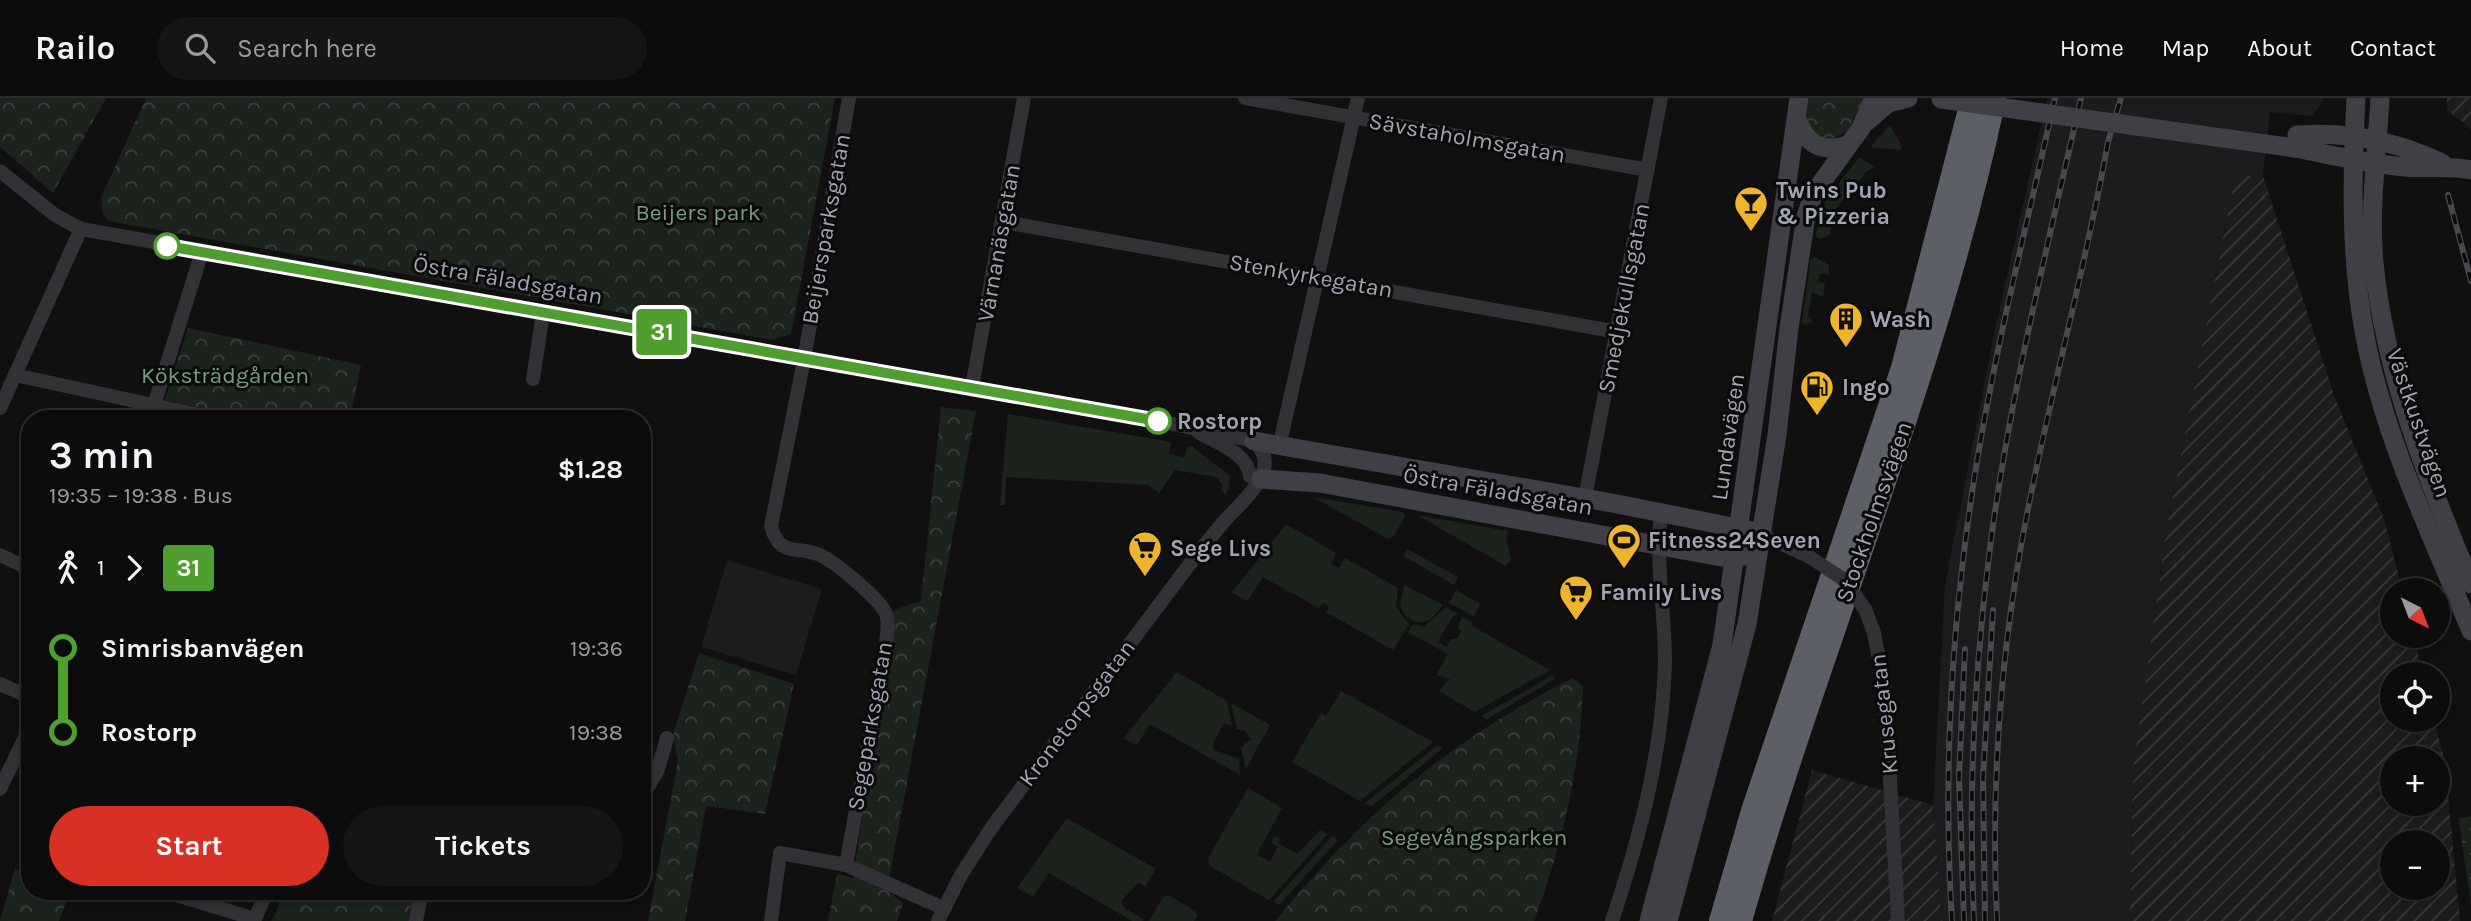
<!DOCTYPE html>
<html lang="en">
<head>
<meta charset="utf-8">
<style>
  :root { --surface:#0c0c0d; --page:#151516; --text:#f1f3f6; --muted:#9a9b9d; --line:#2c2c2e; --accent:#d93025 }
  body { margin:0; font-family:Karla,sans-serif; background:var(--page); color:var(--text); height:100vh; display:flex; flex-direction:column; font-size:26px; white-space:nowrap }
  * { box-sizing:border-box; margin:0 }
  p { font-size:23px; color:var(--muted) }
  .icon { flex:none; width:38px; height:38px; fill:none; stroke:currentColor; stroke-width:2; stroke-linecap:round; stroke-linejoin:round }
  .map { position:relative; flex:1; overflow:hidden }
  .panel { position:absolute; left:21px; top:312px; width:630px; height:490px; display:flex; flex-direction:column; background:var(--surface); border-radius:28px; box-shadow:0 4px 10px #0003,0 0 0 2px var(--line) }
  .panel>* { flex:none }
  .badge { padding:0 14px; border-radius:5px; font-size:24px; line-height:46px }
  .needle { width:46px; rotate:138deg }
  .controls { position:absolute; left:2380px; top:480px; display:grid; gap:14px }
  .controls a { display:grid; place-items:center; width:70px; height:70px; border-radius:50%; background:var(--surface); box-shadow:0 4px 10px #0003,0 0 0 2px var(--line); font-size:35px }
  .map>.badge { position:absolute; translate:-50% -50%; box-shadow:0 0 0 4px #fff }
  .legs { display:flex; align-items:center; gap:10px; height:77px; padding:0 28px; font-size:23px }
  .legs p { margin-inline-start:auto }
  .head { display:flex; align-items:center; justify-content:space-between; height:119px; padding:0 28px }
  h1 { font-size:38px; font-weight:700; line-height:52px }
  .action { display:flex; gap:14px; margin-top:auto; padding:14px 28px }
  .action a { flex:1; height:80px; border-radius:42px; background:var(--accent); color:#fff; font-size:28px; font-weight:700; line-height:80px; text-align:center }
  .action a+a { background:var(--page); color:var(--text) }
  ul { padding:0 28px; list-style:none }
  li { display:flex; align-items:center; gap:24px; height:84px; font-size:26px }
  li i { display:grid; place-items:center; width:10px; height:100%; margin:0 9px; background:currentColor }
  li i::after { content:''; width:18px; height:18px; margin:-9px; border:5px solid; border-radius:50%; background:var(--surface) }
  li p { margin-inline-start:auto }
  li:first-child i { background:linear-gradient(#0000 50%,currentColor 0) }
  li:last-child i { background:linear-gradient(currentColor 50%,#0000 0) }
  header { display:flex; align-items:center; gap:42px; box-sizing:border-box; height:98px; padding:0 35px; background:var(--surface); border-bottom:2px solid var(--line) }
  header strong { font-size:33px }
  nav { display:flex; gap:38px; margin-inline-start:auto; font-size:24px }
  .search { width:490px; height:63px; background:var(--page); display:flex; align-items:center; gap:18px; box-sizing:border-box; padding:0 24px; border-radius:38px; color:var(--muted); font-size:26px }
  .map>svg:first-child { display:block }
  .built { fill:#1c1c1e }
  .industrial { fill:url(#industrial-furrows); fill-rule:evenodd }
  .grass { fill:#1c231d }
  .wetland { fill:url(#wetland-marsh) }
  .park { fill:url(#park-crowns) }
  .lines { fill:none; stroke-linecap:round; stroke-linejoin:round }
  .street { stroke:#313136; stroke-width:14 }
  .secondary { stroke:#3f4046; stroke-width:19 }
  .highway { stroke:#5d5f67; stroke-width:24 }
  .rail-casing { stroke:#48494f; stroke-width:6 }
  .rail { stroke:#0b0b0c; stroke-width:3.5; stroke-dasharray:10; stroke-linecap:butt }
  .street-bridge { stroke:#313136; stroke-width:14 }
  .secondary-bridge { stroke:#3f4046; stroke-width:19 }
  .line-1-casing { stroke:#fff; stroke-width:16 }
  .line-1 { stroke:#509e2f; stroke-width:10 }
  .stop-1-dot { fill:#fff; stroke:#509e2f; stroke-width:3.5 }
  .labels { text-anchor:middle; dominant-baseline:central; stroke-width:6; stroke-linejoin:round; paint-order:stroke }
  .street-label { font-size:23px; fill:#a1a5b2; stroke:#0b0b0c }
  .poi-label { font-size:23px; font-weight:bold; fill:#a1a5b2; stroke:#0b0b0c; text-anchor:start }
  .park-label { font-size:23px; fill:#789d7c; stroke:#0b0b0c }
  .stop-label { font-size:23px; font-weight:bold; fill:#a1a5b2; stroke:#0b0b0c; text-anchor:start }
</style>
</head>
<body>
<header>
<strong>Railo</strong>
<div class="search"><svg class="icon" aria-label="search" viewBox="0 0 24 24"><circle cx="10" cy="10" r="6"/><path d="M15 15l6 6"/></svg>Search here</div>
<nav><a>Home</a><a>Map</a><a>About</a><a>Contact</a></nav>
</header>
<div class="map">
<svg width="2471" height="823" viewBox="0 0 2471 823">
  <defs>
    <pattern id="industrial-furrows" width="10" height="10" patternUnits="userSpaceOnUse" patternTransform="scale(1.75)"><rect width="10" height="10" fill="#1c1c1e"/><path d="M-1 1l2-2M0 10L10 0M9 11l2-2" fill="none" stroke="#3a3a3c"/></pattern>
    <pattern id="wetland-marsh" width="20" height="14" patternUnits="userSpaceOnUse" patternTransform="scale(1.75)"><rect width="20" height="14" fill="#1c231d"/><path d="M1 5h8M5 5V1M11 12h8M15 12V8" fill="none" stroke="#3a403b"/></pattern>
    <pattern id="park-crowns" width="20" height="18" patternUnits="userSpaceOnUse" patternTransform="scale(1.75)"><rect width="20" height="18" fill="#1c231d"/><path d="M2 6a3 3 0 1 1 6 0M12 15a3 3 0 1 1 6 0" fill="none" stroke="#3a403b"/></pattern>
  </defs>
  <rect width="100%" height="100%" fill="#101011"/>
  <g class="built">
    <path d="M2047,0H2324L2312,18L2270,14L2263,78H2235L2167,429L2133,669L2130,823H1942L1933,707L1945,487L1995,231Z"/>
    <path d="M727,462L822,491L796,577L701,549Z"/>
  </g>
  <g class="industrial">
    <path d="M2447,0H2471V31L2447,12Z"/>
    <path d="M2235,78H2263L2335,300L2384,421L2402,492H2392V537H2413L2423,576H2392V621H2434L2445,664L2460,823H2130L2133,669L2167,429ZM2392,660H2438V705H2392ZM2392,744H2438V789H2392Z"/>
    <path d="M1812,672L1933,707L1942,823H1772Z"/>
  </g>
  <g class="grass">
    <path d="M1890,27L1902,49L1901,52L1870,49Z"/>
    <path d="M1859,59L1875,69L1866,74L1833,114L1830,136L1821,141L1815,138L1826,103Z"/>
    <path d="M1815,159L1829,167V177L1819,176L1818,184L1825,185L1823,199L1812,194L1808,218L1813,224L1805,227L1802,224L1811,160Z"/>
    <path d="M1008,316L1171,344L1169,356L1184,359L1188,348L1193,349L1226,375L1230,379L1229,391L1225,396L1220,393L1223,387L1216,379L1175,372L1159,395L1148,387L1006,379L1005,407H1000Z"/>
    <path d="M1313,399L1403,414L1405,419L1393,439L1388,441Z"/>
    <path d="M1417,417L1508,433L1506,440L1511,461L1506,468Z"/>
    <path d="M1286,426L1336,455L1331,465L1339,470L1345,460L1398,490L1396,509L1409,526L1393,552L1326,514L1329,509L1323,505L1319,510L1263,479L1247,503L1232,494L1262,457L1265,459L1269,455L1266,452Z"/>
    <path d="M1407,451L1458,479L1454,487L1403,458Z"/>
    <path d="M1404,487L1443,507L1430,522L1418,525L1406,518L1400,508Z"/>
    <path d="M1456,492L1480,506L1474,518L1449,505Z"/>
    <path d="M1446,509L1458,516L1452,519L1438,544L1446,549L1451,541H1456L1461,534L1458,529L1462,519L1473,525L1472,528L1550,572L1475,614L1439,593L1450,581L1436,577L1448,556L1408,534L1413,527L1424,529Z"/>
    <path d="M1177,574L1227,603L1232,628L1224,625L1213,645L1214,652L1239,661L1240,677L1150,626L1137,647L1123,641Z"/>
    <path d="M1553,577L1555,581L1487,621L1481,618Z"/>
    <path d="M1341,593L1433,644L1360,703L1292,664L1321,615L1326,618Z"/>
    <path d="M1231,605L1270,627L1246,671L1241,650L1251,641L1244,632L1237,631Z"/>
    <path d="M1438,647L1443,650L1372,708L1364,706Z"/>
    <path d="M1248,690L1282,710L1257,756L1270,764L1278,749L1271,745L1274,738L1280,741L1278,745L1297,756L1320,732L1328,736L1269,802L1210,768L1208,760Z"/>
    <path d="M1067,720L1156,771L1145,788L1138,785L1121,803L1124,810L1144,821L1142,823H1132L1049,775L1033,799L1017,790Z"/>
    <path d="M1332,738L1338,742L1279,807L1273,804Z"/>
    <path d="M1168,797L1195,813L1198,817L1194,823H1149L1163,799Z"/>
  </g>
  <path class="wetland" d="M2471,718V808L2459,721Z"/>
  <g class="park">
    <path d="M0,0H106L53,95L0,49Z"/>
    <path d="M146,0H835L791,236L772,242L109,123L103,116L101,100Z"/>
    <path d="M1809,0H1864L1847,34L1830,42L1813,37L1806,20Z"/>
    <path d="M188,230L361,267L350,320H247L165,302Z"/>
    <path d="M941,309L976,313L887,792L903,805L897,823H828L837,776L853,780L894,512L921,503Z"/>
    <path d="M699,555L794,586L765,716L706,708L685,823H648L678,663L673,637Z"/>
    <path d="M1572,580L1583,588C1581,668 1562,748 1534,823H1275C1364,715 1447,645 1572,580Z"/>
    <path d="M15,770L30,778V793H70L59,823H0Z"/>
    <path d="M281,793H415L409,823H271L278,811Z"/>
  </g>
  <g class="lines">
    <g class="street">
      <path d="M1245,0L1648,72"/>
      <path d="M0,73L55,117L81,131L1158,323L1254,343C1282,369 1248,398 1230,417C1220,427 1211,440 1201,451L992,729L961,777L938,823"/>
      <path d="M1004,124L1618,234"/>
      <path d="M15,277L213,320"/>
      <path d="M533,281L543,215"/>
      <path d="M972,289L1024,0"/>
      <path d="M0,310L81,131"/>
      <path d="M150,320L202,154"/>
      <path d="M1198,334C1216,345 1248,355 1250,378L1261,381"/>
      <path d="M1280,345L1358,0"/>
      <path d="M1585,400L1661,0"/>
      <path d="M1762,437L1808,458"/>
      <path d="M0,457L30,471"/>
      <path d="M1865,511L1874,535L1885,593L1898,823"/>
      <path d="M0,586L30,599"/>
      <path d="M0,691L30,629"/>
      <path d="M642,698L657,674L667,640"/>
      <path d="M846,767L886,548C886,538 890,525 886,516C881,502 836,465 822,458C799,446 780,462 771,428L804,262L849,0"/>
      <path d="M163,793L255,821"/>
      <path d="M254,823L267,793"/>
      <path d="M416,823L422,793"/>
      <path d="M771,823L780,755L846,767L943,810"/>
      <path d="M1612,823C1640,739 1663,652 1665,563C1665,513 1655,464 1661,414"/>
    </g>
    <g class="secondary">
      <path d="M2356,0C2352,79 2350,160 2365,238C2384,340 2432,437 2471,533"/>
      <path d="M2380,0C2377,55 2369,110 2374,165C2385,278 2428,382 2471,486"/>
      <path d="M1797,21C1806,46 1822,56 1848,47"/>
      <path d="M1866,24L1888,5L1908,0"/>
      <path d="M2297,37C2349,33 2396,43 2442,65"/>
      <path d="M2295,50C2332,57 2367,66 2405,69C2427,71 2448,67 2471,72"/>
      <path d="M1254,343L1612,405L1752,433"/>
      <path d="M1261,381L1320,385L1721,459L1746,458"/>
      <path d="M1649,823L1722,547L1799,0"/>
      <path d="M1668,823L1747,526L1777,337L1789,230L1806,118L1814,95L1861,30L1874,0"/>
    </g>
    <g class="highway">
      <path d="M1721,823L1753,713L1903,270L1973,0"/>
      <path d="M1740,823C1818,546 1935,282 1994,0"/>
    </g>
    <g class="rail-casing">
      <g id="rail">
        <path d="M2448,97L2471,183"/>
        <path d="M1952,823C1943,680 1951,536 1972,395C1992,262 2026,131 2055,0"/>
        <path d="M1964,823L1959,679L1965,551"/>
        <path d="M1974,823C1968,701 1974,579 1989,458C2008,304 2047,151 2081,0"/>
        <path d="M1985,823L1983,680L1993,512"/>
        <path d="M1997,823C1990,680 2002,536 2031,396C2055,278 2087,162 2108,44L2121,0"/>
      </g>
    </g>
    <use href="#rail" class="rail"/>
    <path class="street-bridge" d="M1808,458L1843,481L1865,511"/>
    <path class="secondary-bridge" d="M1941,1L2295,50"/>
  </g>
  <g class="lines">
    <g class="line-1-casing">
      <path id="line-1" d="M167,148L1158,323"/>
    </g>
    <use href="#line-1" class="line-1"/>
  </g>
  <defs>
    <g id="bar-pin" transform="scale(1.75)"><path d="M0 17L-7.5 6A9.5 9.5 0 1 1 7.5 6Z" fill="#eeb42b" stroke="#0b0b0c"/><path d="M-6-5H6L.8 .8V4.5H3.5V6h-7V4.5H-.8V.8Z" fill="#111"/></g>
    <g id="building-pin" transform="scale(1.75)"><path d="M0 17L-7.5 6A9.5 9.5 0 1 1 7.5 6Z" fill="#eeb42b" stroke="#0b0b0c"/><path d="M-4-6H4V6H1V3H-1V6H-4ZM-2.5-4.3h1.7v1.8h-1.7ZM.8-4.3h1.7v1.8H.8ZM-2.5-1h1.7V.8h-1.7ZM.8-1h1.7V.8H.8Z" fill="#111"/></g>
    <g id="fuel-pin" transform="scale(1.75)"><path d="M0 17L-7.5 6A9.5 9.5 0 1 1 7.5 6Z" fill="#eeb42b" stroke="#0b0b0c"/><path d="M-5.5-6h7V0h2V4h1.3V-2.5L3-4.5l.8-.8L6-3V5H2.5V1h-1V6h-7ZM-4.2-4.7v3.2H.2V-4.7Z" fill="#111"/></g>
    <g id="stadium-pin" transform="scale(1.75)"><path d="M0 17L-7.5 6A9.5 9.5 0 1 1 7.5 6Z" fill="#eeb42b" stroke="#0b0b0c"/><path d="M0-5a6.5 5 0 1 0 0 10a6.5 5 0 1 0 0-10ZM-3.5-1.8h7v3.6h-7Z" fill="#111"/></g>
    <g id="supermarket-pin" transform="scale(1.75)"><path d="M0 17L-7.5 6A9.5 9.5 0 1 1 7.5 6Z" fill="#eeb42b" stroke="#0b0b0c"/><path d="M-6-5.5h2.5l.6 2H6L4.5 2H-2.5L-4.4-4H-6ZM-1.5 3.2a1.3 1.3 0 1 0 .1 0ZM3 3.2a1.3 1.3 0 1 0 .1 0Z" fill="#111"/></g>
  </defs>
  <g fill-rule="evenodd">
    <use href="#bar-pin" x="1751" y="105"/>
    <use href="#building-pin" x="1846" y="221"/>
    <use href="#fuel-pin" x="1817" y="289"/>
    <use href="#stadium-pin" x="1624" y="442"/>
    <use href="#supermarket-pin" x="1145" y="450"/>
    <use href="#supermarket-pin" x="1576" y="494"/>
  </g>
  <g class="stop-1-dot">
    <circle cx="167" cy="148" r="12"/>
    <circle cx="1158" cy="323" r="12"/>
  </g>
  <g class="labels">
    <g class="street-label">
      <text transform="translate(1467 40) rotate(10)">Sävstaholmsgatan</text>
      <text transform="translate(826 131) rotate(-80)">Beijersparksgatan</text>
      <text transform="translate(999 145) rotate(-80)">Värnanäsgatan</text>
      <text transform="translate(1311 178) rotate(10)">Stenkyrkegatan</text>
      <text transform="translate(508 182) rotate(10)">Östra Fäladsgatan</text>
      <text transform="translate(1624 200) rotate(-79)">Smedjekullsgatan</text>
      <text transform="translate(2419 325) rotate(71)">Västkustvägen</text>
      <text transform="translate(1728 339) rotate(-82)">Lundavägen</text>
      <text transform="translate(1498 393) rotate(10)">Östra Fäladsgatan</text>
      <text transform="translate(1874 414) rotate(-71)">Stockholmsvägen</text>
      <text transform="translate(1077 615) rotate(-53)">Kronetorpsgatan</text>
      <text transform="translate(1884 616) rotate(-96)">Krusegatan</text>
      <text transform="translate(870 628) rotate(-80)">Segeparksgatan</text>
    </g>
    <g class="poi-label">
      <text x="1776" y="92">Twins Pub<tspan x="1776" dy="26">&amp; Pizzeria</tspan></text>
      <text x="1870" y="221">Wash</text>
      <text x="1842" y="289">Ingo</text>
      <text x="1648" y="442">Fitness24Seven</text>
      <text x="1170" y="450">Sege Livs</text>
      <text x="1600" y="494">Family Livs</text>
    </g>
    <g class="park-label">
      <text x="698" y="114">Beijers park</text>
      <text x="225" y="277">Köksträdgården</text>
      <text x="1474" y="739">Segevångsparken</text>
    </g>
    <g class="stop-label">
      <text x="1177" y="323">Rostorp</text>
    </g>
  </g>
</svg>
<div class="controls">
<a><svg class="needle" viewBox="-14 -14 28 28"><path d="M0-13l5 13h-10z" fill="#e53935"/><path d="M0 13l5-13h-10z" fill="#9a9b9d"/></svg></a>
<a><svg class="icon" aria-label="locate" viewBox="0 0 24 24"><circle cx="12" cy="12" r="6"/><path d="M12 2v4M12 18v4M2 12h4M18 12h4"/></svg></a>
<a>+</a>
<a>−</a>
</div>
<b class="badge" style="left:662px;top:234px;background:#509e2f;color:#fff">31</b>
<section class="panel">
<div class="head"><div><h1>3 min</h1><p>19:35 – 19:38 · Bus</p></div><b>$1.28</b></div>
<div class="legs"><svg class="icon" aria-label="walk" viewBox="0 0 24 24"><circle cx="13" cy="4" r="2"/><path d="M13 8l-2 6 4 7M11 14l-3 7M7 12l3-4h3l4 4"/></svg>1<svg class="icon" aria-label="forward" viewBox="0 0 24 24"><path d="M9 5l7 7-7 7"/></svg><b class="badge" style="background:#509e2f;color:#fff">31</b></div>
<ul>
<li><i style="color:#509e2f"></i><b>Simrisbanvägen</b><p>19:36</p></li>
<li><i style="color:#509e2f"></i><b>Rostorp</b><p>19:38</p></li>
</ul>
<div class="action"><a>Start</a><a>Tickets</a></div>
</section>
</div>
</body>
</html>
